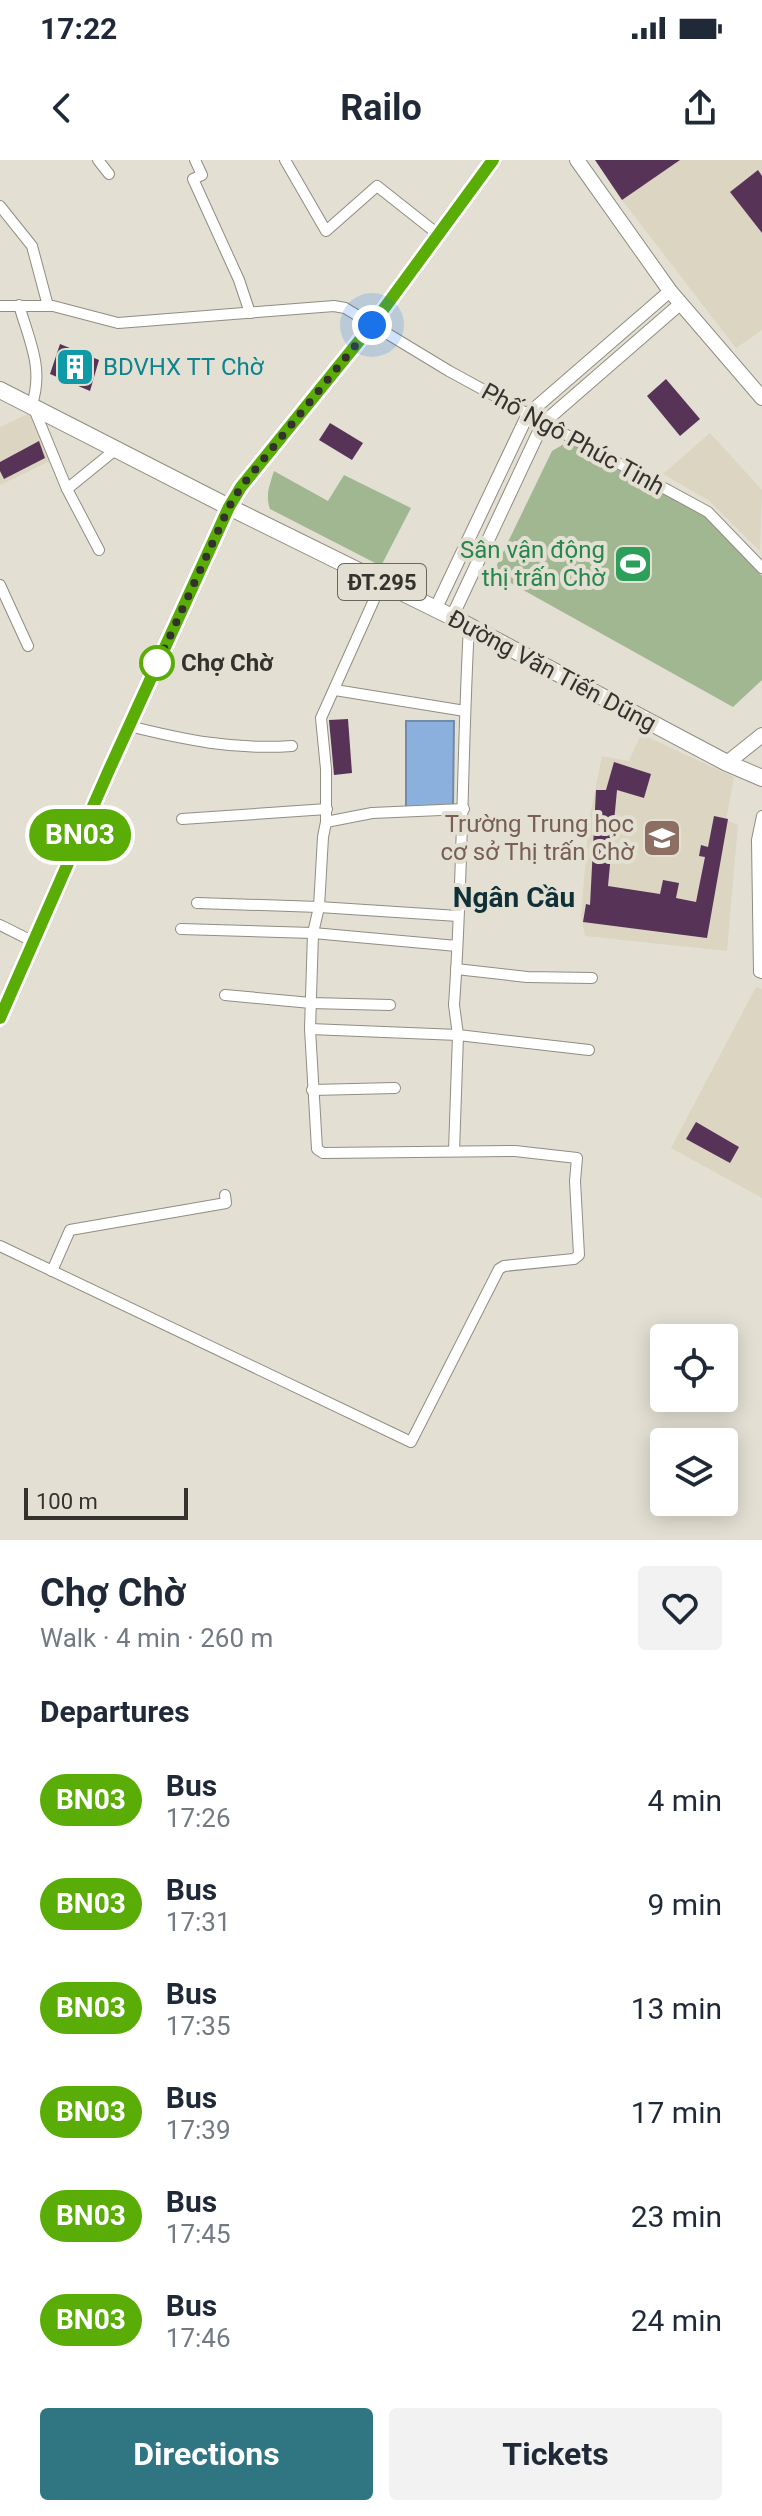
<!DOCTYPE html>
<html lang="en">
<head>
<meta charset="utf-8">
<style>
  :root { --surface:#fff; --page:#f2f2f3; --text:#1f2937; --muted:#747a83; --accent:#307682 }
  body { margin:0; font-family:Roboto,sans-serif; background:var(--page); color:var(--text); height:100vh; display:flex; flex-direction:column; font-size:30px; white-space:nowrap }
  * { box-sizing:border-box; margin:0 }
  p { font-size:26px; color:var(--muted) }
  .icon { flex:none; width:44px; height:44px; fill:none; stroke:currentColor; stroke-width:2; stroke-linecap:round; stroke-linejoin:round }
  .map { position:relative; height:1380px; overflow:hidden }
  .drawer { display:flex; flex-direction:column; background:var(--surface); flex:1 }
  .drawer>* { flex:none }
  .badge { padding:0 16px; border-radius:26px; font-size:28px; line-height:52px }
  .fabs { position:absolute; left:650px; top:1164px; display:grid; gap:16px }
  .fabs a { display:grid; place-items:center; width:88px; height:88px; border-radius:8px; background:var(--surface); box-shadow:0 4px 20px #0003; font-size:40px }
  .scale { position:absolute; left:24px; bottom:20px; width:164px; box-sizing:border-box; padding-left:8px; border:4px solid #34322d; border-top:0; font-size:22px; line-height:28px; white-space:nowrap; color:#34322d; -webkit-text-stroke:6px #e3e0d3; paint-order:stroke }
  .you { position:absolute; width:40px; height:40px; margin:-20px; border:6px solid #fff; border-radius:50%; background:#1a73e8; box-shadow:0 0 0 12px #1a73e833 }
  .map>.badge { position:absolute; translate:-50% -50%; box-shadow:0 0 0 4px #fff }
  h2 { padding:0 40px; font-size:30px; line-height:72px }
  .round { display:grid; place-items:center; flex:none; width:84px; height:84px; border-radius:8px; background:var(--page) }
  .overview { display:flex; align-items:center; justify-content:space-between; height:136px; padding:0 40px }
  h1 { font-size:38px; font-weight:700; line-height:60px }
  .primary-button { display:flex; gap:16px; margin-top:auto; padding:16px 40px }
  .primary-button a { flex:1; height:92px; border-radius:8px; background:var(--accent); color:#fff; font-size:32px; font-weight:700; line-height:92px; text-align:center }
  .primary-button a+a { background:var(--page); color:var(--text) }
  ul { padding:0; list-style:none }
  li { display:flex; align-items:center; gap:24px; height:104px; padding:0 40px }
  li div { flex:1 }
  li b { display:block; font-size:30px }
  li em { font-style:normal }
  li .badge { min-width:88px; font-weight:700; text-align:center }
  .status { display:flex; justify-content:space-between; align-items:center; height:56px; padding:0 40px; background:var(--surface); direction:ltr }
  .status svg { height:22px; fill:currentColor }
  header { display:flex; justify-content:space-between; align-items:center; height:104px; padding:0 40px; background:var(--surface); font-size:36px; font-weight:700 }
  .map>svg:first-child { display:block }
  .built { fill:#dbd5c2 }
  .green { fill:#a0b792 }
  .water { fill:#8bb0de; stroke:#718aa9; stroke-width:2 }
  .building { fill:#573358 }
  .lines { fill:none; stroke-linecap:round; stroke-linejoin:round }
  .minor-casing { stroke:#908d81; stroke-width:12 }
  .tertiary-casing { stroke:#908d81; stroke-width:14 }
  .secondary-casing { stroke:#908d81; stroke-width:16 }
  .primary-casing { stroke:#908d81; stroke-width:18 }
  .minor { stroke:#fff; stroke-width:10 }
  .tertiary { stroke:#fff; stroke-width:12 }
  .secondary { stroke:#fff; stroke-width:14 }
  .primary { stroke:#fff; stroke-width:16 }
  .line-casing { stroke:#fff; stroke-width:18 }
  .line { stroke:#5aad07; stroke-width:12 }
  .walk { stroke:#34322d; stroke-width:8; stroke-dasharray:0 14.4 }
  .stop-dot { fill:#fff; stroke:#5aad07; stroke-width:4 }
  .labels { text-anchor:middle; dominant-baseline:central; stroke-width:8; stroke-linejoin:round; paint-order:stroke }
  .shield { fill:#e3e0d3; stroke:#68665f; stroke-width:2 }
  .shield-label { font-size:22px; font-weight:bold; fill:#34322d }
  .culture-label { font-size:24px; fill:#0d838f; stroke:#e3e0d3; text-anchor:start }
  .street-label { font-size:24px; fill:#34322d; stroke:#e3e0d3 }
  .leisure-label { font-size:24px; fill:#27864d; stroke:#e3e0d3; text-anchor:end }
  .stop-label { font-size:24px; font-weight:bold; fill:#34322d; stroke:#e3e0d3; text-anchor:start }
  .education-label { font-size:24px; fill:#785e54; stroke:#e3e0d3; text-anchor:end }
  .quarter-label { font-size:28px; font-weight:bold; fill:#0e3036; stroke:#e3e0d3 }
</style>
</head>
<body>
<div class="status"><b>17:22</b><svg viewBox="0 0 49 12"><path d="M0 12V9h3v3zM5 12V6h3v6zM10 12V3h3v9zM15 12V0h3v12zM26 1h20v11H26zM47 4h2v5h-2z"/></svg></div>
<header><svg class="icon" aria-label="back" viewBox="0 0 24 24"><path d="M15 5l-7 7 7 7"/></svg>Railo<svg class="icon" aria-label="share" viewBox="0 0 24 24"><path d="M12 15V3M7 8l5-5 5 5M5 13v7h14v-7"/></svg></header>
<div class="map">
<svg width="762" height="1380" viewBox="0 0 762 1380">
  <rect width="100%" height="100%" fill="#e3e0d3"/>
  <g class="built">
    <path d="M680,0H762V170L736,188L622,40Z"/>
    <path d="M30,253L50,301L0,325V267Z"/>
    <path d="M710,273L762,330L760,391L708,340L663,314Z"/>
    <path d="M641,574L734,617L726,660L738,665L727,791L585,776L581,756L589,660L602,596L629,601Z"/>
    <path d="M756,827L762,829V1038L671,988Z"/>
  </g>
  <g class="green">
    <path d="M569,281L707,357L762,416V520L733,547L493,413L552,291Z"/>
    <path d="M274,311L328,341L344,315L411,348L381,406L270,349C265,335 270,324 274,311Z"/>
  </g>
  <path class="water" d="M406,561H454L453,647H406Z"/>
  <g class="building">
    <path d="M595,0H680L622,40Z"/>
    <path d="M758,10L762,16V73L730,32Z"/>
    <path d="M60,184L99,200L90,231L50,214Z"/>
    <path d="M666,219L700,259L680,276L647,236Z"/>
    <path d="M330,263L363,283L352,300L319,280Z"/>
    <path d="M39,281L45,298L4,319L0,311V302Z"/>
    <path d="M348,559L352,613L334,615L329,560Z"/>
    <path d="M614,602L651,614L644,638L617,630L608,726L660,734L663,720L679,723L676,738L696,742L705,697L699,696L701,685L708,687L714,656L728,659L707,778L583,762L586,744L590,745L596,630H606Z"/>
    <path d="M696,962L739,987L730,1003L686,979Z"/>
  </g>
  <g class="lines">
    <g class="minor-casing">
      <g id="minor">
        <path d="M98,0L109,14"/>
        <path d="M195,0L202,15L193,19L239,120L250,153"/>
        <path d="M285,0L326,71L377,26L439,75"/>
        <path d="M0,46L32,86L48,146"/>
        <path d="M19,145C29,180 44,208 32,244L67,329L99,390"/>
        <path d="M0,146H53L118,163L334,146L345,148L449,211L708,352L762,408"/>
        <path d="M67,329L115,290"/>
        <path d="M0,425L28,486"/>
        <path d="M335,530L465,551"/>
        <path d="M129,566C185,580 234,590 292,586"/>
        <path d="M762,656L757,680L759,812L762,813"/>
        <path d="M182,659L327,649"/>
        <path d="M326,662L372,653L464,649"/>
        <path d="M197,743L319,747L458,756"/>
        <path d="M0,765L34,782"/>
        <path d="M181,769L313,773L457,786"/>
        <path d="M456,809L527,817L592,818"/>
        <path d="M225,835L311,843L390,845"/>
        <path d="M310,869L458,875L589,890"/>
        <path d="M312,930L395,928"/>
        <path d="M454,991L458,875L454,845C463,719 462,592 469,466"/>
        <path d="M0,1086L411,1282L499,1109L504,1106L574,1099L579,1095L575,1021L577,998L515,991L323,993L317,989L310,869L313,773L319,747L323,677L326,662V609L321,558L382,422"/>
        <path d="M52,1111L70,1070L226,1043L225,1035"/>
      </g>
    </g>
    <g class="tertiary-casing">
      <g id="tertiary">
        <path d="M435,450L528,254L670,131"/>
        <path d="M452,457L543,263L680,144"/>
      </g>
    </g>
    <g class="secondary-casing">
      <g id="secondary">
        <path d="M577,0L670,131L762,238"/>
        <path d="M727,603L762,575"/>
      </g>
    </g>
    <g class="primary-casing">
      <g id="primary">
        <path d="M0,230L229,347L452,457L727,603L762,618"/>
        <path d="M0,858L109,610L229,347L241,327L372,165L493,0"/>
      </g>
    </g>
    <use href="#minor" class="minor"/>
    <use href="#tertiary" class="tertiary"/>
    <use href="#secondary" class="secondary"/>
    <use href="#primary" class="primary"/>
  </g>
  <g class="lines">
    <g class="line-casing">
      <path id="line" d="M0,858L109,610L229,347L241,327L372,165L493,0"/>
    </g>
    <use href="#line" class="line"/>
    <path class="walk" d="M157,503L155,509L229,347L241,327L372,165"/>
  </g>
  <defs>
    <g id="building-square" transform="scale(2)"><rect x="-9" y="-9" width="18" height="18" rx="4" fill="#0f9aa8" stroke="#e3e0d3"/><path d="M-4-6H4V6H1V3H-1V6H-4ZM-2.5-4.3h1.7v1.8h-1.7ZM.8-4.3h1.7v1.8H.8ZM-2.5-1h1.7V.8h-1.7ZM.8-1h1.7V.8H.8Z" fill="#fff"/></g>
    <g id="stadium-square" transform="scale(2)"><rect x="-9" y="-9" width="18" height="18" rx="4" fill="#2e9e5b" stroke="#e3e0d3"/><path d="M0-5a6.5 5 0 1 0 0 10a6.5 5 0 1 0 0-10ZM-3.5-1.8h7v3.6h-7Z" fill="#fff"/></g>
    <g id="school-square" transform="scale(2)"><rect x="-9" y="-9" width="18" height="18" rx="4" fill="#8d6e63" stroke="#e3e0d3"/><path d="M0-5L7-2L0 1L-7-2ZM-4 1L0 2.5L4 1V4Q0 6-4 4Z" fill="#fff"/></g>
  </defs>
  <g fill-rule="evenodd">
    <use href="#building-square" x="75" y="207"/>
    <use href="#stadium-square" x="633" y="404"/>
    <use href="#school-square" x="662" y="678"/>
  </g>
  <circle class="stop-dot" cx="157" cy="503" r="16"/>
  <g class="labels">
    <rect class="shield" x="338" y="404" width="88" height="36" rx="6"/>
    <g class="shield-label">
      <text x="382" y="422">ĐT.295</text>
    </g>
    <g class="culture-label">
      <text x="103" y="207">BDVHX TT Chờ</text>
    </g>
    <g class="street-label">
      <text transform="translate(573 279) rotate(29)">Phố Ngô Phúc Tinh</text>
      <text transform="translate(552 511) rotate(28)">Đường Văn Tiến Dũng</text>
    </g>
    <g class="leisure-label">
      <text x="605" y="390">Sân vận động<tspan x="605" dy="28">thị trấn Chờ</tspan></text>
    </g>
    <g class="stop-label">
      <text x="181" y="503">Chợ Chờ</text>
    </g>
    <g class="education-label">
      <text x="634" y="664">Trường Trung học<tspan x="634" dy="28">cơ sở Thị trấn Chờ</tspan></text>
    </g>
    <g class="quarter-label">
      <text x="514" y="737">Ngân Cầu</text>
    </g>
  </g>
</svg>
<div class="fabs">
<a><svg class="icon" aria-label="locate" viewBox="0 0 24 24"><circle cx="12" cy="12" r="6"/><path d="M12 2v4M12 18v4M2 12h4M18 12h4"/></svg></a>
<a><svg class="icon" aria-label="layers" viewBox="0 0 24 24"><path d="M12 4l9 5-9 5-9-5zM3 14l9 5 9-5"/></svg></a>
</div>
<div class="scale">100 m</div>
<div class="you" style="left:372px;top:165px"></div>
<b class="badge" style="left:80px;top:675px;background:#5aad07;color:#fff">BN03</b>
</div>
<section class="drawer">
<div class="overview"><div><h1>Chợ Chờ</h1><p>Walk · 4 min · 260 m</p></div><a class="round"><svg class="icon" aria-label="heart" viewBox="0 0 24 24"><path d="M12 20l-8-8c-3-5 5-10 8-4 3-6 11-1 8 4z"/></svg></a></div>
<h2>Departures</h2>
<ul>
<li><span class="badge" style="background:#5aad07;color:#fff">BN03</span><div><b>Bus</b><p>17:26</p></div><em>4 min</em></li>
<li><span class="badge" style="background:#5aad07;color:#fff">BN03</span><div><b>Bus</b><p>17:31</p></div><em>9 min</em></li>
<li><span class="badge" style="background:#5aad07;color:#fff">BN03</span><div><b>Bus</b><p>17:35</p></div><em>13 min</em></li>
<li><span class="badge" style="background:#5aad07;color:#fff">BN03</span><div><b>Bus</b><p>17:39</p></div><em>17 min</em></li>
<li><span class="badge" style="background:#5aad07;color:#fff">BN03</span><div><b>Bus</b><p>17:45</p></div><em>23 min</em></li>
<li><span class="badge" style="background:#5aad07;color:#fff">BN03</span><div><b>Bus</b><p>17:46</p></div><em>24 min</em></li>
</ul>
<div class="primary-button"><a>Directions</a><a>Tickets</a></div>
</section>
</body>
</html>
